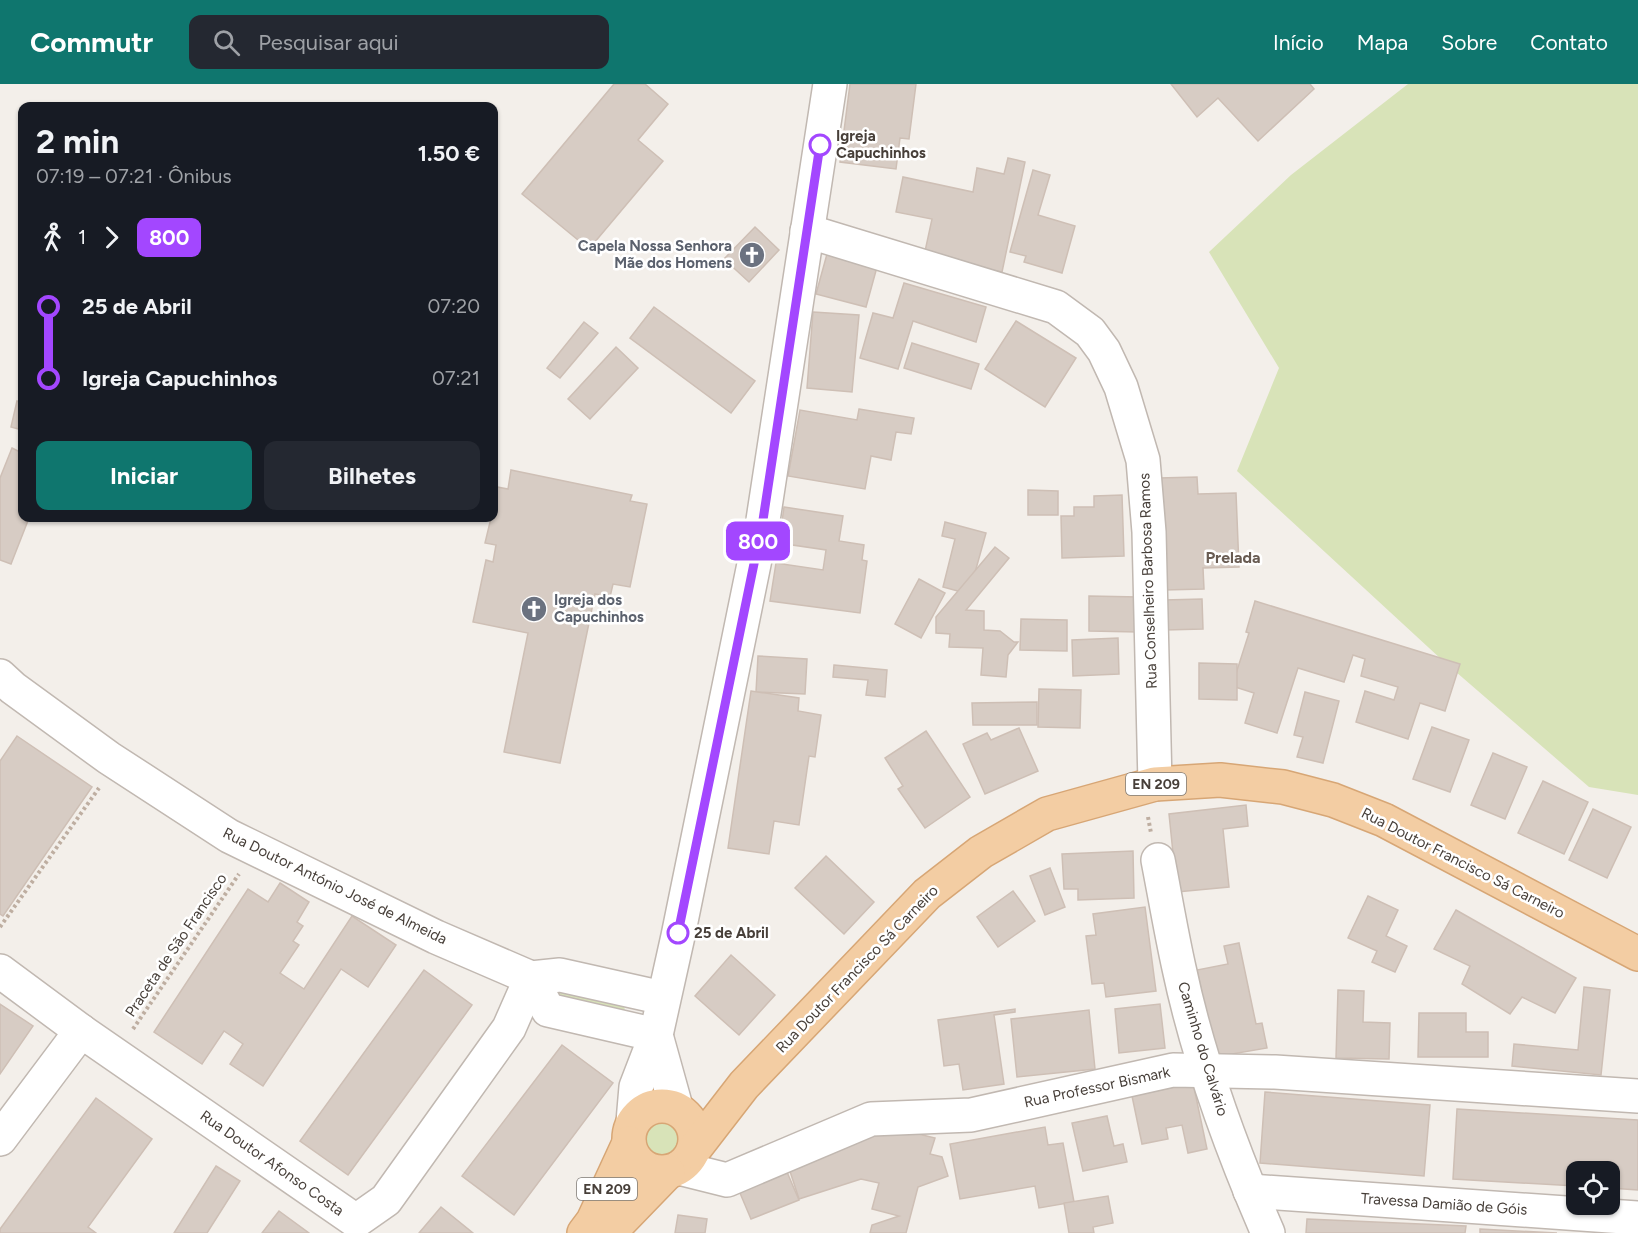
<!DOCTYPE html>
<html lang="pt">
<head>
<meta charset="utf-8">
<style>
  :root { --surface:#171b24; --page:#242831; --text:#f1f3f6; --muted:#9ea1a6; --accent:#0f766e }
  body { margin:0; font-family:Figtree,sans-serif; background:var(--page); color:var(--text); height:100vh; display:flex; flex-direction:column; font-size:22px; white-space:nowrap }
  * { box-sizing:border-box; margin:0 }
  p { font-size:20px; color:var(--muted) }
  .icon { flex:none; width:33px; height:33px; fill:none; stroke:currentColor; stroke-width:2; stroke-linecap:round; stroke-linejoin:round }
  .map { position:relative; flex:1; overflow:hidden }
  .panel { position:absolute; left:18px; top:18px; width:480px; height:420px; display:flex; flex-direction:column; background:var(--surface); border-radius:12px; box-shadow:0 2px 4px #0004 }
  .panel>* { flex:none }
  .badge { padding:0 12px; border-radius:9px; font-size:21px; line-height:39px }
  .buttons { position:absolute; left:1566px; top:1077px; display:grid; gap:12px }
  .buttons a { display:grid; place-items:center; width:54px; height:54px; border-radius:12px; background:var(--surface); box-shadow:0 2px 4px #0004; font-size:30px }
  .map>.badge { position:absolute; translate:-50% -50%; box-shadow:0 0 0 3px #fff }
  .legs { display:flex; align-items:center; gap:9px; height:66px; padding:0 18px; font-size:20px }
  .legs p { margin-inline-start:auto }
  .head { display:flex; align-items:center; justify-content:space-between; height:102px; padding:0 18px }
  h1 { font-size:33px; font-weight:700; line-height:45px }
  .primary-button { display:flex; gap:12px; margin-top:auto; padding:12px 18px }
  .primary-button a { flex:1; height:69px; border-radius:12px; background:var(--accent); color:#fff; font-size:24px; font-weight:700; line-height:69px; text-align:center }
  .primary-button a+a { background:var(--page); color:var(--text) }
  ul { padding:0 18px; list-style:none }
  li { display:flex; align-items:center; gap:21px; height:72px; font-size:22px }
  li i { display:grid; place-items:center; width:9px; height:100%; margin:0 8px; background:currentColor }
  li i::after { content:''; width:15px; height:15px; margin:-8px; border:4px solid; border-radius:50%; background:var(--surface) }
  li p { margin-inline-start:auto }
  li:first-child i { background:linear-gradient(#0000 50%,currentColor 0) }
  li:last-child i { background:linear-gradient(currentColor 50%,#0000 0) }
  header { display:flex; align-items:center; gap:36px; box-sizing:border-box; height:84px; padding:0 30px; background:var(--accent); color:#fff }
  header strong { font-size:28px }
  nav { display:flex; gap:33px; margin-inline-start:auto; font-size:21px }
  .search { width:420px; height:54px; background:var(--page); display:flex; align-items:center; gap:15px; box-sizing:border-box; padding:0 21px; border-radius:12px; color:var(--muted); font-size:22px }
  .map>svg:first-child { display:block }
  .green { fill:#d8e3b8 }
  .building { fill:#d7ccc4; stroke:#cebfb5; stroke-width:1.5 }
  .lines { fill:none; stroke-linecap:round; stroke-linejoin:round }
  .minor-casing { stroke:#c1b8b1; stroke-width:36 }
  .major-casing { stroke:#d7a675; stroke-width:36 }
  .path { stroke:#beaea1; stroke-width:4; stroke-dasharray:3 3; stroke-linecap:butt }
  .minor { stroke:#fff; stroke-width:33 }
  .major { stroke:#f3cda3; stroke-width:33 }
  .line-1-casing { stroke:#fff; stroke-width:14 }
  .line-1 { stroke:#a347ff; stroke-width:9 }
  .stop-1-dot { fill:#fff; stroke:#a347ff; stroke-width:3 }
  .labels { text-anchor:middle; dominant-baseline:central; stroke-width:5; stroke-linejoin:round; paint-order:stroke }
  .shield { fill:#fff; stroke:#7e7974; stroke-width:1.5 }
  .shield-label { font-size:14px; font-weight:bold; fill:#473f39 }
  .stop-label { font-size:15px; font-weight:bold; fill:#473f39; stroke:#fff; text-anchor:start }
  .worship-label { font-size:15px; font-weight:bold; fill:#5b616d; stroke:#fff; text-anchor:end }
  .street-label { font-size:15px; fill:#473f39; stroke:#fff }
  .neighbourhood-label { font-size:16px; font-weight:bold; fill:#685b52; stroke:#fff }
</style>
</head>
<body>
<header>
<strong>Commutr</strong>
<div class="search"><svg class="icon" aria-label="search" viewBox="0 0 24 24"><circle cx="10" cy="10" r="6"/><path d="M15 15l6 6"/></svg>Pesquisar aqui</div>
<nav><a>Início</a><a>Mapa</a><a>Sobre</a><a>Contato</a></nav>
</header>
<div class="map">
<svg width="1638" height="1149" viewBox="0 0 1638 1149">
  <rect width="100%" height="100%" fill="#f3efea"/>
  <g class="green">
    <path d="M1408,0H1638V711L1589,703L1441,575L1237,387L1279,284L1209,168L1291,91Z"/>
    <path d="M561,902L624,919L625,929L553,910Z"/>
    <circle cx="662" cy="1055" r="16"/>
  </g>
  <g class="building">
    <path d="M614,0H645L668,20L638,56L663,77L589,165L522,110Z"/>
    <path d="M850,0H916L909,55L900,54L896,85L840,78Z"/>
    <path d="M1171,0H1310L1314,5L1258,57L1218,14L1197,33Z"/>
    <path d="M1008,74L1025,78L1002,188L924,172L932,135L896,128L903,93L973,108L977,84L1004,90Z"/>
    <path d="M1033,86L1050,91L1038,131L1075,142L1062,189L1024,178L1026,172L1010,168Z"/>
    <path d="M755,143L779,166L749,198L724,175Z"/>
    <path d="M827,170L877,183L866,223L816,210Z"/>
    <path d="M904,199L986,223L976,258L913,237L898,285L860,274L873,229L893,234Z"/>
    <path d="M654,223L755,297L731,329L630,254Z"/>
    <path d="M813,228L859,231L852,308L807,304Z"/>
    <path d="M1016,237L1076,274L1045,323L985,285Z"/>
    <path d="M584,238L598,249L560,294L547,284Z"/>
    <path d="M912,259L979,280L971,305L904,284Z"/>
    <path d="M616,263L638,284L590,335L568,315Z"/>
    <path d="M17,317L22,318V346L11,343Z"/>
    <path d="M859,325L914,334L911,350L896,348L891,376L871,372L865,405L788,392L800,326L857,336Z"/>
    <path d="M12,364L22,369V434H29L11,480L0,476V394Z"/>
    <path d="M511,386L632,411L630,417L647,420L630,503L613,500L610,513L595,510L560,679L504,668L528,549L473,538L486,476L493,478L496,461L485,459L491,434H494L497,403L508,405Z"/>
    <path d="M1197,393L1198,410L1236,409L1239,483L1203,484L1204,505L1164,506L1159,394Z"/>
    <path d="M1028,406L1058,407V431H1028Z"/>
    <path d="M1122,411L1124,472L1062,474L1061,432H1074V423H1094V412Z"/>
    <path d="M784,423L843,432L839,457L864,461L862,476L867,477L860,529L770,517L776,479L823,486L826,466L779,459Z"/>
    <path d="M945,438L986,449L969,510L943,503L955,455L942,452Z"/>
    <path d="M995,463L1009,474L966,526L984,527V546L1000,547L1014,558H1018L1008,571L1006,593L981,591L983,564L949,563L950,550L936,549V533Z"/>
    <path d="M919,495L945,509L921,554L895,540Z"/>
    <path d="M1089,512L1139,513L1138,548L1089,547Z"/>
    <path d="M1202,515L1203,545L1165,546L1164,516Z"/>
    <path d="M1255,517L1460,580L1445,627L1420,619L1408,655L1356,638L1365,607L1394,616L1398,603L1361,592L1365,575L1353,571L1344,598L1298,584L1277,649L1245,639L1254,609L1232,602L1249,549L1246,548Z"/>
    <path d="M1021,535L1067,536V567L1020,566Z"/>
    <path d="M1118,554L1119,590L1073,592L1072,556Z"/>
    <path d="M758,572L807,575L805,610L756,608Z"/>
    <path d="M1199,579L1237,580V616L1199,615Z"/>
    <path d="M834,581L887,586L885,613L866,611L868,596L833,593Z"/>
    <path d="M1039,605L1081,606L1080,644L1038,643Z"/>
    <path d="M751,607L799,614L798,627L821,631L815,673L809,672L799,741L774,737L769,770L728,764Z"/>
    <path d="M1305,608L1339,617L1323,679L1297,673L1303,653L1294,651Z"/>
    <path d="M1037,618V641H973L972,619Z"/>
    <path d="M1432,643L1469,656L1450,708L1413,695Z"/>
    <path d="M1019,644L1038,687L985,710L963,660L987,649L991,656Z"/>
    <path d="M926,647L970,713L925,744L898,705L903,702L885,674Z"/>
    <path d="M17,652L92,703L3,832L0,830V677Z"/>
    <path d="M1493,669L1527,683L1505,735L1471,721Z"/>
    <path d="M1543,697L1588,718L1564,770L1518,749Z"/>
    <path d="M1246,721L1248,742L1223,745L1229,803L1177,808L1169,730Z"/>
    <path d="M1593,725L1631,743L1607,794L1569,776Z"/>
    <path d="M1133,767L1134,814L1078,816V805H1064L1062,770Z"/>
    <path d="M826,772L874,818L844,850L795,804Z"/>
    <path d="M1050,784L1065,823L1045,831L1030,792Z"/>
    <path d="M280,799L309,818L297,838L303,842L293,857L299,861L280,889L304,905L352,832L396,861L368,903L341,885L263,1002L230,980L243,960L224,947L202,980L154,948L248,805L268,818Z"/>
    <path d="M1013,807L1035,837L998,863L977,833Z"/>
    <path d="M1368,812L1398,826L1386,852L1407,862L1395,888L1372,878L1377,867L1348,854Z"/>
    <path d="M1145,823L1156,907L1106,913L1104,899L1092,900L1086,852L1096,851L1093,830Z"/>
    <path d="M1456,826L1576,894L1555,929L1522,913L1510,930L1462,900L1470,882L1434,865Z"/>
    <path d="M1239,859L1256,940L1262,939L1267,964L1215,973L1197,886L1228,880L1224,862Z"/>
    <path d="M731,871L775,911L739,951L695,912Z"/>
    <path d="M424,886L472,921L348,1091L300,1057Z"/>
    <path d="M1584,903L1610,906L1601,991L1512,982L1514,960L1578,966Z"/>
    <path d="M1338,906L1364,907L1363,938L1390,939L1389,975L1336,974Z"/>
    <path d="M0,920L33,942L0,990Z"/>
    <path d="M1160,920L1165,964L1119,969L1115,925Z"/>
    <path d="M1015,925V928L994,931L1004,1000L963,1006L959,980L944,982L938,936Z"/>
    <path d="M1089,926L1095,985L1017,993L1011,935Z"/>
    <path d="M1419,929H1466V948H1488V973H1418Z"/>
    <path d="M562,961L613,999L514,1131L462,1092Z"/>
    <path d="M1193,999L1207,1065L1188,1069L1182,1041L1166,1044L1168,1055L1142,1060L1132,1012Z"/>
    <path d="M1265,1008L1430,1021L1424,1092L1260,1079Z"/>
    <path d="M96,1014L152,1055L88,1143L96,1149H0V1145Z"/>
    <path d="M1457,1025L1638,1036V1106L1610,1104V1088H1576V1102L1453,1095Z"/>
    <path d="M1107,1032L1114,1062L1123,1060L1127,1078L1083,1087L1072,1039Z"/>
    <path d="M886,1042L935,1054L930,1070L942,1073L948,1092L918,1103L906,1149H870L872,1141L899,1132L872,1125L879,1099L861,1095L799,1115L786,1075Z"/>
    <path d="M1045,1043L1048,1061L1063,1059L1074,1118L1039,1124L1035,1102L960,1115L950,1060Z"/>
    <path d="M784,1081L799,1116L751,1135L737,1102Z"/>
    <path d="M216,1082L240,1097L207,1149H174Z"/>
    <path d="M1108,1112L1113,1139L1093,1143L1094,1149H1069L1064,1119Z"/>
    <path d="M441,1123L473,1149H419Z"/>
    <path d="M279,1127L309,1149H262Z"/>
    <path d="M678,1131L707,1135L705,1149H675Z"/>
    <path d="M1307,1135L1466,1142L1465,1149H1306Z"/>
    <path d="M1480,1145L1557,1149H1480Z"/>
  </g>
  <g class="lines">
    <g class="minor-casing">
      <g id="minor">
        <path d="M807,147L1056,223L1090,248L1104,267L1121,303L1143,376L1149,448L1155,700"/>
        <path d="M0,592L13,604L109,674L229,752L436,853L531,894L560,891L663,914"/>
        <path d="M1158,776C1165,812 1171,848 1179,884C1198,974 1231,1064 1268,1149"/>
        <path d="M0,887L81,947L356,1137L386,1116L509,944L531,894"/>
        <path d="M531,894L548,926L656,951"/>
        <path d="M656,951L676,1023"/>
        <path d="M633,1038L636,1003L656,951L678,852L763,436L830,0"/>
        <path d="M0,1055L81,947"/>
        <path d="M679,1084L727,1096L871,1035L971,1031L1173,986L1275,988L1638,1012"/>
        <path d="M1250,1107L1638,1134"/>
      </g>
    </g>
    <g class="major-casing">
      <g id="major">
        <circle cx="662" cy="1055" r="33"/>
        <path d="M693,1067L744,1001L927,810L981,768L1047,730L1155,700L1220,696L1283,703L1333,716L1384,736L1638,870"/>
        <path d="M584,1149L593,1137L629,1059"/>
        <path d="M609,1149L668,1088"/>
      </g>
    </g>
    <g class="path">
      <path d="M1148,733L1151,749"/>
      <path d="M0,843L99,704"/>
      <path d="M133,945L239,790"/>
    </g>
    <use href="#minor" class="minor"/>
    <use href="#major" class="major"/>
  </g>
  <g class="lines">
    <g class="line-1-casing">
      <path id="line-1" d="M678,849L763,436L820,61"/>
    </g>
    <use href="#line-1" class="line-1"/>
  </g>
  <defs>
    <g id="church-disc" transform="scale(1.35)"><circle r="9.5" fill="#6b7280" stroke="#fff"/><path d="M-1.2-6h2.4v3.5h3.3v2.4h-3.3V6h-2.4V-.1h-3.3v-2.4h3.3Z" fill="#fff"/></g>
  </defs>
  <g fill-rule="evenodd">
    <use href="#church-disc" x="752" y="171"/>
    <use href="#church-disc" x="534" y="525"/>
  </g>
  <g class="stop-1-dot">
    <circle cx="820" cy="61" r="10"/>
    <circle cx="678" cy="849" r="10"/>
  </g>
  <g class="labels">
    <g class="shield">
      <rect x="1126" y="689" width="60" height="22" rx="4.5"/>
      <rect x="577" y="1094" width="60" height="22" rx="4.5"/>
    </g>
    <g class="shield-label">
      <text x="1156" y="700">EN 209</text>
      <text x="607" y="1105">EN 209</text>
    </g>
    <g class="stop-label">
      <text x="836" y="52">Igreja<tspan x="836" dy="17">Capuchinhos</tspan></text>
      <text x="694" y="849">25 de Abril</text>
    </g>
    <g class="worship-label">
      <text x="732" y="162">Capela Nossa Senhora<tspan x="732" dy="17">Mãe dos Homens</tspan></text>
      <text x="554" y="516" text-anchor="start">Igreja dos<tspan x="554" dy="17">Capuchinhos</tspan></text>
    </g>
    <g class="street-label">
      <text transform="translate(1148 497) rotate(-92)">Rua Conselheiro Barbosa Ramos</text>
      <text transform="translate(1463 779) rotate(27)">Rua Doutor Francisco Sá Carneiro</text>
      <text transform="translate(335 802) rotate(26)">Rua Doutor António José de Almeida</text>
      <text transform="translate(176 861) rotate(-56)">Praceta de São Francisco</text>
      <text transform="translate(857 885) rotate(-46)">Rua Doutor Francisco Sá Carneiro</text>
      <text transform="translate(1203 965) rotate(73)">Caminho do Calvário</text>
      <text transform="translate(1097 1003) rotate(-12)">Rua Professor Bismark</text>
      <text transform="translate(272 1079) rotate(35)">Rua Doutor Afonso Costa</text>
      <text transform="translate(1444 1120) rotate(4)">Travessa Damião de Góis</text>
    </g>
    <g class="neighbourhood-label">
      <text x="1233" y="473">Prelada</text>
    </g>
  </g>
</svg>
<div class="buttons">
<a><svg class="icon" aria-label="locate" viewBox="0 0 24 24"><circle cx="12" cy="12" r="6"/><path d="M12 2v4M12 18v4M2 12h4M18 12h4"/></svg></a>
</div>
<b class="badge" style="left:758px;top:457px;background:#a347ff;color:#fff">800</b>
<section class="panel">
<div class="head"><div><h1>2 min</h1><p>07:19 – 07:21 · Ônibus</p></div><b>1.50 €</b></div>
<div class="legs"><svg class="icon" aria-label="walk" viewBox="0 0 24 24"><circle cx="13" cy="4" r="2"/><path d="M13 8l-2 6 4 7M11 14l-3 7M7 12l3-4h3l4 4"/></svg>1<svg class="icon" aria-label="forward" viewBox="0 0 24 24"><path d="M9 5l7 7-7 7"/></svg><b class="badge" style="background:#a347ff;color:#fff">800</b></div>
<ul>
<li><i style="color:#a347ff"></i><b>25 de Abril</b><p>07:20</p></li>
<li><i style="color:#a347ff"></i><b>Igreja Capuchinhos</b><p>07:21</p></li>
</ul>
<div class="primary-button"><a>Iniciar</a><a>Bilhetes</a></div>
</section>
</div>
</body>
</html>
